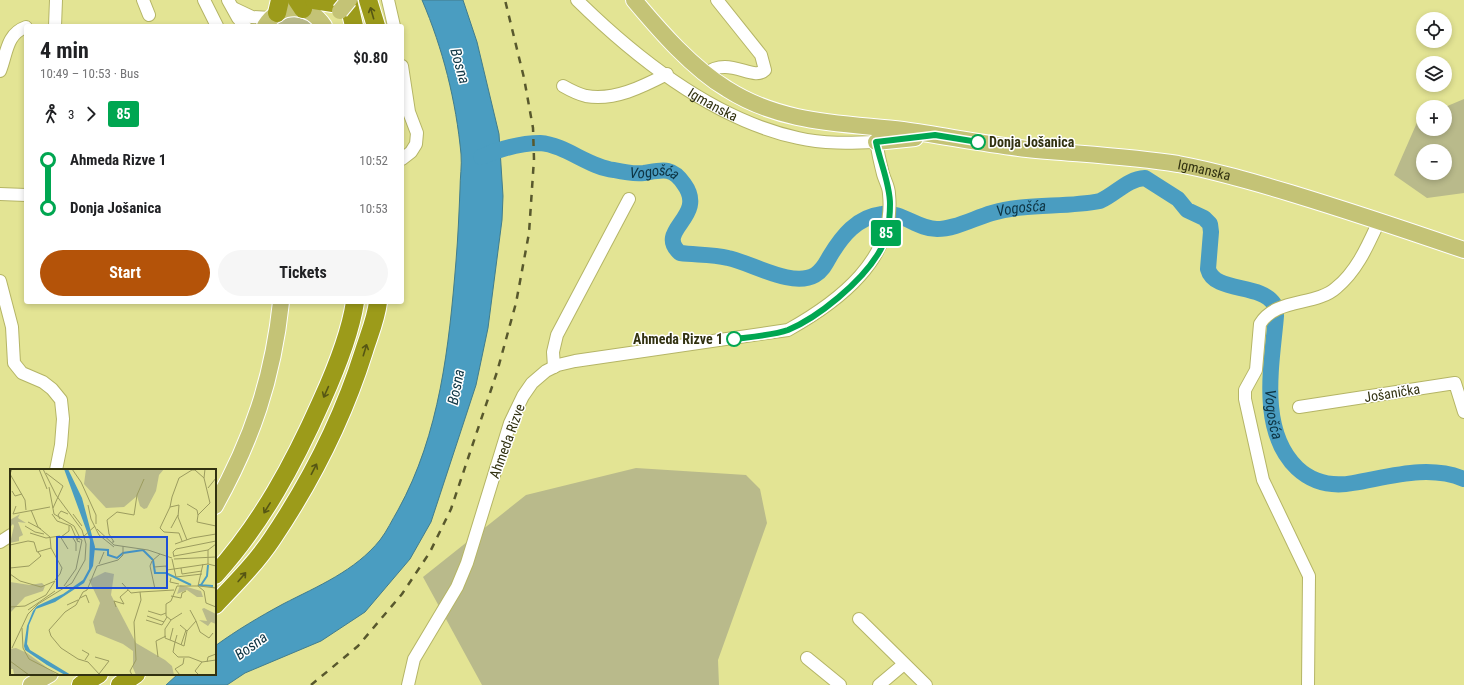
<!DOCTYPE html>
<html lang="en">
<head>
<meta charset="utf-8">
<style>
  :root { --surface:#fff; --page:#f6f6f6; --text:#202124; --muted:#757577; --accent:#b45309 }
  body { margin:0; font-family:"Roboto Condensed",sans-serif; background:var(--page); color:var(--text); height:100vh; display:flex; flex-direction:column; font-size:15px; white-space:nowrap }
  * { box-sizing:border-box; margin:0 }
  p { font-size:13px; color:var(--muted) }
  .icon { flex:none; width:22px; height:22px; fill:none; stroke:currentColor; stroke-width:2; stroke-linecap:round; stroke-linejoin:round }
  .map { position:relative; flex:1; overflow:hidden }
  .side { position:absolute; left:24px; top:24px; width:380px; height:280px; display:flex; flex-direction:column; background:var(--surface); border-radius:4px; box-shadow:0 2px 6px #0003 }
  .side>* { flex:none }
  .badge { padding:0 8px; border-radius:3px; font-size:14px; line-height:26px }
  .tools { position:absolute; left:1416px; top:12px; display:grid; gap:8px }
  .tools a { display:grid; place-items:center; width:36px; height:36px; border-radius:50%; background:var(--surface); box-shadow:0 2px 6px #0003; font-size:20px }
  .map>.badge { position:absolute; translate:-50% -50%; box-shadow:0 0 0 2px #fff }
  .legs { display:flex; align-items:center; gap:6px; height:44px; padding:0 16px; font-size:13px }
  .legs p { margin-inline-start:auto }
  .summary { display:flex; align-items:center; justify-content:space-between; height:68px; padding:0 16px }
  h1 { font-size:22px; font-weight:700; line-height:30px }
  .primary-button { display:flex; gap:8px; margin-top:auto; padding:8px 16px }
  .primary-button a { flex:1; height:46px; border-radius:24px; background:var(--accent); color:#fff; font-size:16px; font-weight:700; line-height:46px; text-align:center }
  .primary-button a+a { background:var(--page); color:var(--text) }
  ul { padding:0 16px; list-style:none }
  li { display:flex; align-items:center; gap:14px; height:48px; font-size:15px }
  li i { display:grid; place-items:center; width:6px; height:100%; margin:0 5px; background:currentColor }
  li i::after { content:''; width:10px; height:10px; margin:-5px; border:3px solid; border-radius:50%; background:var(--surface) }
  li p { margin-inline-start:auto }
  li:first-child i { background:linear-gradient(#0000 50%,currentColor 0) }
  li:last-child i { background:linear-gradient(currentColor 50%,#0000 0) }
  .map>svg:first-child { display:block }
  .green { fill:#b9ba8b; fill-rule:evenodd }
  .water { fill:#4a9dc1; stroke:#427d8c }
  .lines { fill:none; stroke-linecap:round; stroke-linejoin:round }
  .river { stroke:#4a9dc1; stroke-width:16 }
  .minor-casing { stroke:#b5b566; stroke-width:14 }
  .major-casing { stroke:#fff; stroke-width:18 }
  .highway-casing { stroke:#fff; stroke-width:20 }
  .minor { stroke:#fff; stroke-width:12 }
  .major { stroke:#c4c376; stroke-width:16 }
  .highway { stroke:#9c9b1a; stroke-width:18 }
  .rail { stroke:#58582d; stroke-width:2.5; stroke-dasharray:7 7; stroke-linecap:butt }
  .major-bridge-casing { stroke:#fff; stroke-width:18; stroke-linecap:butt }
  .major-bridge { stroke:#c4c376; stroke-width:16 }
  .oneway { stroke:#565614 }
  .line-1-casing { stroke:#fff; stroke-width:9 }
  .line-1 { stroke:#00a651; stroke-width:6 }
  .stop-1-dot { fill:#fff; stroke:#00a651; stroke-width:2 }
  .labels { text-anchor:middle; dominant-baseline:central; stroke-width:3; stroke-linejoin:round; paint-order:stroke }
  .street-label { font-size:14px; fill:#313110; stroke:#fff }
  .stop-label { font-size:14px; font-weight:bold; fill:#313110; stroke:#fff; text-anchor:start }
  .water-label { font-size:15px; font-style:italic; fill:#0d3443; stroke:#fff }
  .inset-river { fill:none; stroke:#4a9dc1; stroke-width:2 }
  .inset-road { fill:none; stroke:#9c9c5f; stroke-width:1 }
  .view { fill:#1d4ed8; fill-opacity:0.15; stroke:#1d4ed8; stroke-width:2 }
  .inset-edge { fill:none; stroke:#313110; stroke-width:2 }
</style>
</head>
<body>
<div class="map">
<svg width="1464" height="685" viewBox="0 0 1464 685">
  <rect width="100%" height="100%" fill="#e3e494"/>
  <g class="green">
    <path d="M292,15L309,20L315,26H274L284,18Z"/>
    <path d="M1464,99V193L1427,198L1394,175L1419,118L1423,117V129H1445V107ZM1423,151H1445V173H1423Z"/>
    <path d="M636,468L746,475L760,489L767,523L718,660L719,685H482L423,577L526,495Z"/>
  </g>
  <path class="water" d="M422,0H463L477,42L499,134L503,196L502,220L488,328L476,385L431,522L410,559L365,612L321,641L245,673L227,685H166L178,674H215V646C237,630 259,617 283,604C318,586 355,571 380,540C387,531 392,520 398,510C440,434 449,346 456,261C458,237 459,213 460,189C460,177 462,166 461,154C456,101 443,49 422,0Z"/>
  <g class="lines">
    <path class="river" id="s1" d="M481,157C500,149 519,143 540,143C566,145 588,167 614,170C623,172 635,174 644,173C662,170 672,166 684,184C708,217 654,230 680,253C696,255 712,254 728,258C752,263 792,288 815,275C823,270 826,263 830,256C842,236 857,217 882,214C902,211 917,229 937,229C956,229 974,218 992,213C1026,203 1065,208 1100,201C1116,194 1127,179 1145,178L1178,199L1187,210L1204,218L1210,224L1211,232L1208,269C1214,293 1261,283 1274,304C1276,307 1276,312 1276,316C1272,364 1258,430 1297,468C1313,483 1331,487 1353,483C1389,477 1428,464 1464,479"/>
    <g class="minor-casing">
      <g id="minor">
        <path d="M143,0L149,15"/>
        <path d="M204,0L217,26"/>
        <path d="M228,0L238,18L245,26"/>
        <path d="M388,0L394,26"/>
        <path id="s2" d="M577,0C637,59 715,120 798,138C823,144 851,143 876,142"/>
        <path d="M233,8L252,17L271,18"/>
        <path d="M55,26L56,0"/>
        <path d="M402,66L409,112L417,133L416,144L411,152L402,159"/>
        <path d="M0,71C7,54 6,34 26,27"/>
        <path d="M705,74C729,55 753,82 765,70L761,55L717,0"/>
        <path d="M563,86C570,90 578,94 586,96C614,101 642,87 667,74"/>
        <path d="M0,194L26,195"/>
        <path d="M0,281L12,327L14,363L22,373L43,382L52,389L61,400L63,419L61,445L56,470"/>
        <path d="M554,367L553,352L557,335L629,199"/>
        <path d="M1299,407L1455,383L1464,412"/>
        <path d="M0,542L11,535"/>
        <path d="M859,619L926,685"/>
        <path d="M807,658L840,685"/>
        <path d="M408,685L414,659L457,587L467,563L510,423L523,396L532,383L546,371L558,365L575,361L788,330C838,302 896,259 889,194C889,187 885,181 883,174C880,161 876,148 876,135"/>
        <path d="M879,685L904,664"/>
        <path d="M1308,685L1309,576L1263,480L1245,399V390L1256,370L1260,324C1275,298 1316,306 1336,288C1357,271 1368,245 1379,221"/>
      </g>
    </g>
    <g class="major-casing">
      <g id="major">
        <path id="s3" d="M634,0C660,31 692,68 727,89C782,124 842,123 903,130C945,136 985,144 1027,149C1077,154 1128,156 1178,164C1216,171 1253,182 1290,193C1349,211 1406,230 1464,250"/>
        <path d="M265,26C280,2 309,3 324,26"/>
        <path d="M876,142L915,138"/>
        <path d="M215,506C252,440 273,378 281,302"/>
        <path d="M31,685L50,674"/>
      </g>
    </g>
    <g class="highway-casing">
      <g id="highway">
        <path d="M297,0L303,9"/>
        <path d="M314,0L333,3"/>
        <path d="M348,0L354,26"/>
        <path d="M368,0L376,26"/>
        <path d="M277,13L280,0"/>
        <path d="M215,575C262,523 294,463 322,400C336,369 350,335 355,302"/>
        <path d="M215,605C235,584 256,563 272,539C311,481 343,418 364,351C369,335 376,319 378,302"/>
        <path d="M81,685L99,674"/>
        <path d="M120,685L136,674"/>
      </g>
    </g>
    <use href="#minor" class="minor"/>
    <use href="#major" class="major"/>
    <use href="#highway" class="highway"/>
    <path class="rail" d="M311,685L358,646L402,594L430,552L451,509L497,372L516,303L529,233L534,159L533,128L524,78L505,0"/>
    <g class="major-bridge-casing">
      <path id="major-bridge" d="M340,11L349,0"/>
    </g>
    <use href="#major-bridge" class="major-bridge"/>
  </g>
  <defs><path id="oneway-shaft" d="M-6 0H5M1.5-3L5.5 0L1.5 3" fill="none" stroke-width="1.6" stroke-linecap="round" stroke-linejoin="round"/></defs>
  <g class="oneway">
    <use href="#oneway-shaft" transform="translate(372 13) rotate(-106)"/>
    <use href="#oneway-shaft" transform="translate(365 350) rotate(-73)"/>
    <use href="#oneway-shaft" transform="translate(326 392) rotate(114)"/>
    <use href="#oneway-shaft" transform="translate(314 469) rotate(-63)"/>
    <use href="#oneway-shaft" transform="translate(267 508) rotate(122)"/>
    <use href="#oneway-shaft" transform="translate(242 577) rotate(-50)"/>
  </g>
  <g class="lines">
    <g class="line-1-casing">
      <path id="line-1" d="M734,339C750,337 774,335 788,330C819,317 861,282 878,254C887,240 890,221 890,204C890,184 880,162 876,142L935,135L978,142"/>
    </g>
    <use href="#line-1" class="line-1"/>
  </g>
  <g class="stop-1-dot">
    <circle cx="978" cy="142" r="7"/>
    <circle cx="734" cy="339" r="7"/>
  </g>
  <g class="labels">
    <g class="street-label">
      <text stroke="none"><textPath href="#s2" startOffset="172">Igmanska</textPath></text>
      <text stroke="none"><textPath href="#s3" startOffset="616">Igmanska</textPath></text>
      <text transform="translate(1392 393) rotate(-9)">Jošanička</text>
      <text transform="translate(507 441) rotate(-70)">Ahmeda Rizve</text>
    </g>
    <g class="stop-label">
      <text x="989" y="142">Donja Jošanica</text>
      <text x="723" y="339" text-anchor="end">Ahmeda Rizve 1</text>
    </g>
    <g class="water-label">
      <text transform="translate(460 66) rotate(74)">Bosna</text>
      <text stroke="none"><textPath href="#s1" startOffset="181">Vogošća</textPath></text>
      <text stroke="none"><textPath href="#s1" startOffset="671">Vogošća</textPath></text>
      <text transform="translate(456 387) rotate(-79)">Bosna</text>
      <text stroke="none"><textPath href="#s1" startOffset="1116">Vogošća</textPath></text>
      <text transform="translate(251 646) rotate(-36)">Bosna</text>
    </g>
  </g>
  <g transform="translate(10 469)">
    <rect width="206" height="206" fill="#e3e494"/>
    <path d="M76,0H154L149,6L146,22L137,39L134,40L130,37L127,27L114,38L96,39L74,15ZM10,45L8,49L16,54L8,53L13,66L9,68V72L0,74L4,57L3,55L0,58V51ZM95,103L104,105L101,126L126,174L155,191L162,197L164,206H126L123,199V182L113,175L86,164L83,153L90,134L79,111ZM0,113L20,116L32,114L35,117L33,122L15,128L0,144ZM170,116L191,122L193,128H187L177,121L167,125ZM194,139L206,145V155L201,153L198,157L189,151L197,152L192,140ZM6,179L17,184L47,206L4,205L3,200H0V180Z" fill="#b9ba8b"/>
    <path d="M54,0H58L72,29L85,78L83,97L74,114L45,133L26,140L19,156L17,175L20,181L61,206H55L37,196L15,181L14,177L17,157L23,142L27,137L53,125L73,111L79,100L80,71Z" fill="#4a9dc1"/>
    <path class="inset-river" d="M83,80L98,81V86L107,89L113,84L133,81L143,91L145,104H156L181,116M188,116L203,117M191,116L197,107L198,96"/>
    <path class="inset-road" d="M2,0L0,5L15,31L16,41M29,0L37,20M62,0L71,13L86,46V55M195,0L194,9L200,34L188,46L187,53L206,57M36,4L53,17L43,39M39,18L44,45L64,57L70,69M198,19L206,9M2,22L5,27L12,25M177,35L187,41L188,46M78,36L81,50M6,37L3,45L40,38M160,38L150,59L154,63L169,64L172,72M42,45L47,52L61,57L67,71M63,45L72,57M50,50L48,46L51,42L58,45M81,50L89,66L104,78M18,53L31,60M15,57L25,63L34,65M161,59L168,46M87,60L104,76L138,81L162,89M20,64L36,69L50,67L58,80M51,68L59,62V57M73,68L85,57M63,69L66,74V82M177,71L168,48L169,36L160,38L162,28L169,9L182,1H185L194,9M102,73H104L99,65L97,51L107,43L124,46L127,26L134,10M165,75L182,69L206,65M0,76L18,72L24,73L27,83L41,79L40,68L28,58L21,41M41,79L52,99L50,105L45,111M164,87L198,81L206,75M164,88L163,83L166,80L206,72M162,90L166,108L192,105M164,90L206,88M89,95L94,83M193,95L188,117H167L161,132L156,135V147L161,151L155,160V169L165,173L163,183L168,188H179L192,193L206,191M198,95V81M144,98L156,97L157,101L198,95L206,97M0,99L19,97L31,87L28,83M171,99L172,105L192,102M0,105L10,112L31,118L45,112L36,126L15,137L0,138M161,109L160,113L169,115M112,114L121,124L130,123M54,117L66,100L72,71L68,69L67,72L70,73M188,117L194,122L196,134L206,138M189,117L206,119M145,120L140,97L142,92L150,85M161,127L171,129L172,124L176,122M70,129L76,126L79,134M57,136L68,131M106,138L104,132L114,135L110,128L118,121M18,141L45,122M180,141L186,152M138,142L151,146L156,144M137,147L154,153M136,151L152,156L157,148M161,151L172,144M12,159L13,179L19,190L50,206M177,162L186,152L190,163L199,169L203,164M167,166L165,173L174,177L177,162L170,156M160,171L163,159M171,176L176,161M2,179L18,145L28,135L62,114L75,91L76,75L72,61L46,26L33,0M72,181L79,185L75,191M85,188L99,192L89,205M148,188L146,172L156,167M0,192L19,206M197,193L198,188L206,185M90,206L78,193L68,190L51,179L41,167L39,161L55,143L66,136L73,123L77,121L87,97L108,91L113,86V77M122,206L120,202L126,191L124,153L131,131L130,123L164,121M170,206L165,200L173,195L174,189M189,206L185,202L192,193"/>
    <path class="view" d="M47,68H157V119H47Z"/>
    <rect width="206" height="206" class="inset-edge"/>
  </g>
</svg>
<div class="tools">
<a><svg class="icon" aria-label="locate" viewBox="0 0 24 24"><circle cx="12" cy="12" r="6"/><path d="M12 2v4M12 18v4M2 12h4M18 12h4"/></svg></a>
<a><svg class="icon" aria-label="layers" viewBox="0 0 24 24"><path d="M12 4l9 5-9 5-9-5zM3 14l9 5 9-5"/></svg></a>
<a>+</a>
<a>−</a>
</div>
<b class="badge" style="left:886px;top:233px;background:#00a651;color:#fff">85</b>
<section class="side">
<div class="summary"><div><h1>4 min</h1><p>10:49 – 10:53 · Bus</p></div><b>$0.80</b></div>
<div class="legs"><svg class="icon" aria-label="walk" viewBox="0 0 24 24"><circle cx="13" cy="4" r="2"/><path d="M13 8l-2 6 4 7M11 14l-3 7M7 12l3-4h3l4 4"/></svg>3<svg class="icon" aria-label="forward" viewBox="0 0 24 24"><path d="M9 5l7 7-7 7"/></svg><b class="badge" style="background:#00a651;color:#fff">85</b></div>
<ul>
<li><i style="color:#00a651"></i><b>Ahmeda Rizve 1</b><p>10:52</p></li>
<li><i style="color:#00a651"></i><b>Donja Jošanica</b><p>10:53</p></li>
</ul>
<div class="primary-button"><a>Start</a><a>Tickets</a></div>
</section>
</div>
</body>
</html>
